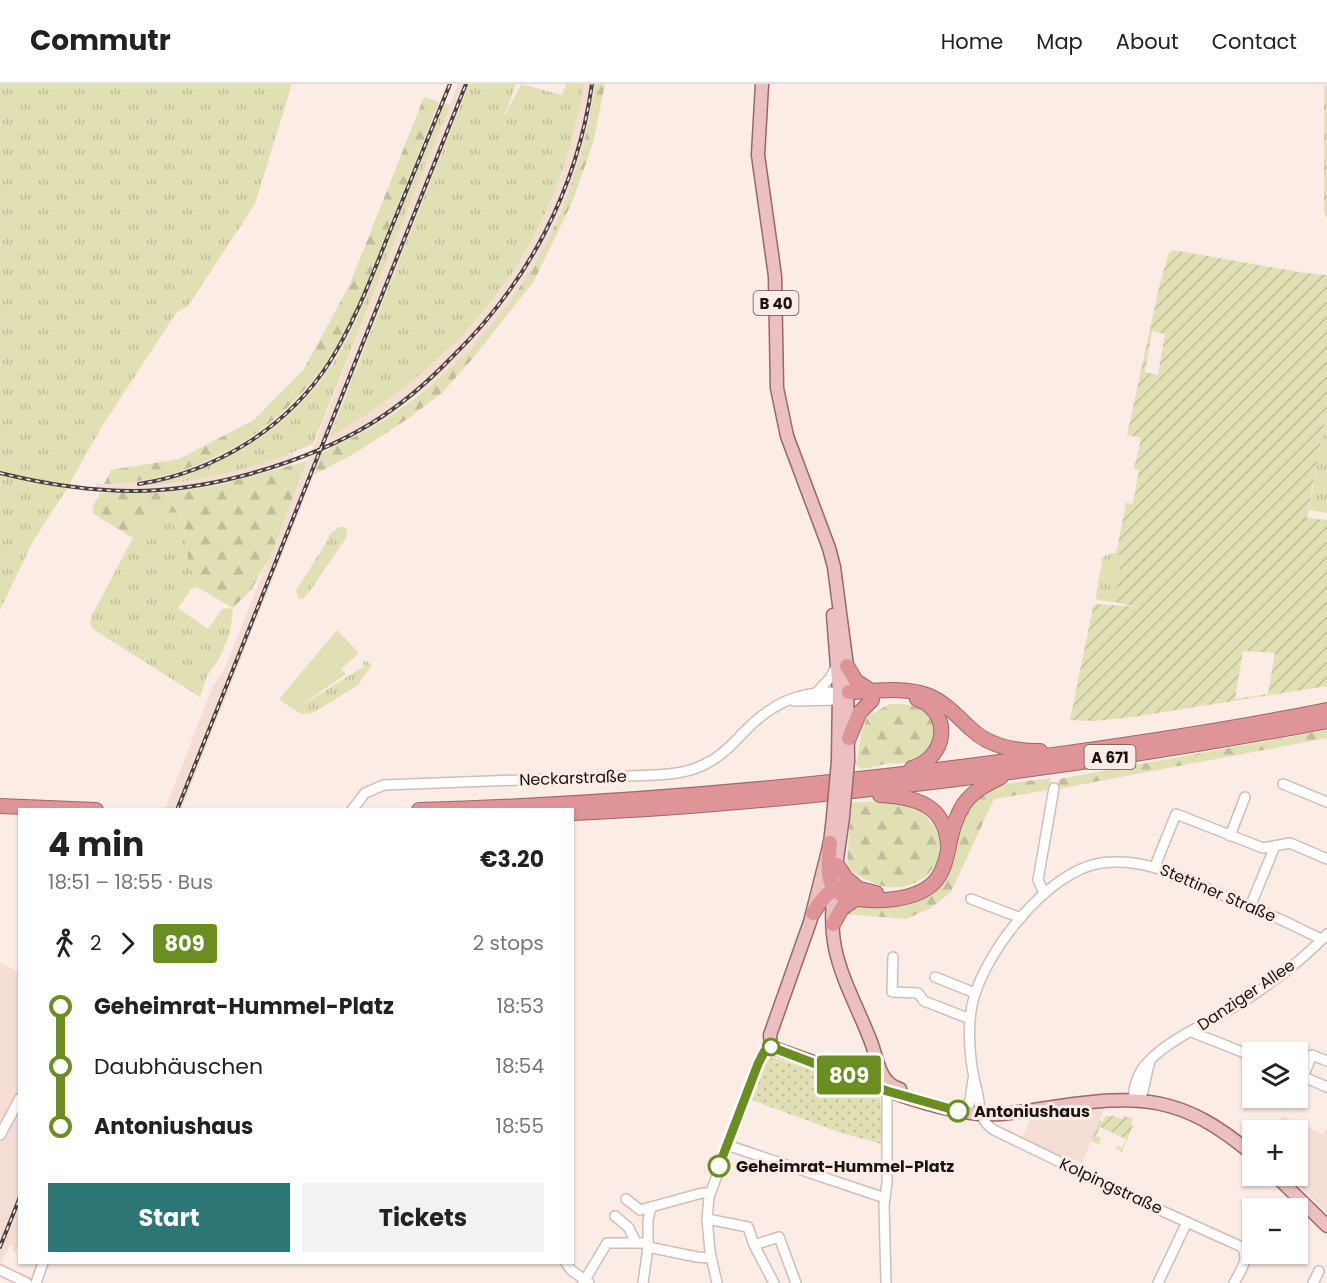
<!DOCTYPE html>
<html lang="en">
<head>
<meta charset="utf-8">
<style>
  :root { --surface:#fff; --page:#f2f2f2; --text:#222; --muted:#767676; --line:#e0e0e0; --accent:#2c7675 }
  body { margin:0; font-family:Poppins,sans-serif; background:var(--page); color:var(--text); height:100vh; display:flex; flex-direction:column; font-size:22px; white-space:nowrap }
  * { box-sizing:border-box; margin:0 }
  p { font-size:20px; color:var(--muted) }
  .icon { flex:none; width:33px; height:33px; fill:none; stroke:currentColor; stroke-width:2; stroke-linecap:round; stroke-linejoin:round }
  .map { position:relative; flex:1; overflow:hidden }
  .sheet { position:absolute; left:18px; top:724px; width:556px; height:456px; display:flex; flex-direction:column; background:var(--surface); border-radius:0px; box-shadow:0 2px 4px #0004 }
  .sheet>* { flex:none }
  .badge { padding:0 12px; border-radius:4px; font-size:21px; line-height:39px }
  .controls { position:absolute; left:1242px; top:958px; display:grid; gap:12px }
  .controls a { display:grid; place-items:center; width:66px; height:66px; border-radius:0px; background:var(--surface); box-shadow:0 2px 4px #0004; font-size:30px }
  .map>.badge { position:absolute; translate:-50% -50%; box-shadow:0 0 0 3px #fff }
  .legs { display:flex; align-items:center; gap:9px; height:66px; padding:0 30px; font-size:20px }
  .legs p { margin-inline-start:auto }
  .headline { display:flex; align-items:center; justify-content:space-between; height:102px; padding:0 30px }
  h1 { font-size:33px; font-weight:700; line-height:45px }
  .action { display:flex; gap:12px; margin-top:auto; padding:12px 30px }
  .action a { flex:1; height:69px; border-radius:0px; background:var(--accent); color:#fff; font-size:24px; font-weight:700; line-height:69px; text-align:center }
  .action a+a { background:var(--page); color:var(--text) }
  ul { padding:0 30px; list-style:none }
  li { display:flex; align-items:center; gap:21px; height:60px; font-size:22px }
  li i { display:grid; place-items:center; width:9px; height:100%; margin:0 8px; background:currentColor }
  li i::after { content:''; width:15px; height:15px; margin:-8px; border:4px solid; border-radius:50%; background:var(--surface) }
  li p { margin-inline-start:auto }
  li:first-child i { background:linear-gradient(#0000 50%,currentColor 0) }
  li:last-child i { background:linear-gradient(currentColor 50%,#0000 0) }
  header { display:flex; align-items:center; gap:36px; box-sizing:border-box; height:84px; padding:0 30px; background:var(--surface); border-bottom:2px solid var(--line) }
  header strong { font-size:28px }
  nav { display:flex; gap:33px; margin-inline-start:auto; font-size:21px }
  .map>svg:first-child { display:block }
  .built { fill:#f4ddd3 }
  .grass { fill:url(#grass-tufts) }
  .forest { fill:url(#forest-firs) }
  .park { fill:url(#park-dots) }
  .garden { fill:url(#garden-furrows); fill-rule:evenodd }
  .pitch { fill:#e1dfb4 }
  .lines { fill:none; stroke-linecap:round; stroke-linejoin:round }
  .minor-casing { stroke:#cdbfb8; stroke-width:12 }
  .major-casing { stroke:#9a6869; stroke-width:15 }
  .highway-casing { stroke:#9a6869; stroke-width:16 }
  .minor { stroke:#fff; stroke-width:9 }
  .major { stroke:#ecbfc1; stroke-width:12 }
  .highway { stroke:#df9598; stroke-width:14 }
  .rail-casing { stroke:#4a4340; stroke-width:4 }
  .rail { stroke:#fbece6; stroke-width:1.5; stroke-dasharray:4.5; stroke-linecap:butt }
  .major-bridge-casing { stroke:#9a6869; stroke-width:15; stroke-linecap:butt }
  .major-bridge { stroke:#ecbfc1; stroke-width:12 }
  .line-1-casing { stroke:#fff; stroke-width:14 }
  .line-1 { stroke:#6b8e23; stroke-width:9 }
  .stop-1-dot { fill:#fff; stroke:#6b8e23; stroke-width:3 }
  .labels { text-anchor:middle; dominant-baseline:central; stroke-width:6; stroke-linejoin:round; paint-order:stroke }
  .shield { fill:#fbece6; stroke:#5d5552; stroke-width:1.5 }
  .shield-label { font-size:15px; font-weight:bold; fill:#191412 }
  .street-label { font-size:16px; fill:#191412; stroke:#fbece6 }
  .stop-label { font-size:16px; font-weight:bold; fill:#191412; stroke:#fbece6; text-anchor:start }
</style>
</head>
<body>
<header>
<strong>Commutr</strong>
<nav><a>Home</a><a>Map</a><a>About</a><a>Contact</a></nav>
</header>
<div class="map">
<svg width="1327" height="1199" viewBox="0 0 1327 1199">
  <defs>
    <pattern id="grass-tufts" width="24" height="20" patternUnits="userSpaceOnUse" patternTransform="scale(1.5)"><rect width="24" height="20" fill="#e1dfb4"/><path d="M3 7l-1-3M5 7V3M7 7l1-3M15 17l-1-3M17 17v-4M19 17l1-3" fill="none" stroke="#c0be9a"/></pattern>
    <pattern id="forest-firs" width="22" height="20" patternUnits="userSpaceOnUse" patternTransform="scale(1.5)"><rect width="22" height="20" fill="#e1dfb4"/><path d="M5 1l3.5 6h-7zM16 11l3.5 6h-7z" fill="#c0be9a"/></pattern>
    <pattern id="park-dots" width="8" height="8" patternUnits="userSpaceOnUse" patternTransform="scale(1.5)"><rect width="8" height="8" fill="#e1dfb4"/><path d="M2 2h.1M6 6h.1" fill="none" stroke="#c0be9a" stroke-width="1.8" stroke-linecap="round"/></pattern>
    <pattern id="garden-furrows" width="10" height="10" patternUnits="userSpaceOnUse" patternTransform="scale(1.5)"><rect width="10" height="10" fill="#e1dfb4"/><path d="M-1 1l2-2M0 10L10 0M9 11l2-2" fill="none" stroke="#c0be9a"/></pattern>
  </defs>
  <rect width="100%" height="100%" fill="#fbece6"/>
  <g class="built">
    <path d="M447,0H452L363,221L345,259L321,297L306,315L291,330L258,357L238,369L191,389L150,401L218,390L294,369L291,381L219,401L168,409L94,408L97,399L104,400L189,384L217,373L255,351L287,325L303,309L317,291L341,254L358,219Z"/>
    <path d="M458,0H469L329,352L339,346L340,347L402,304L442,272L483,229L499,209L523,173L544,134L560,94L575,45L584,0H595L588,48L573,100L536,180L503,229L479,257L445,290L374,343L331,364L328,355L188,709L181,726H165L212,604L225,584Z"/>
    <path d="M0,879L20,888L19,1160L16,1168L13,1167V1162L10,1161L0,1182V1060L5,1048L0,1045Z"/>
    <path d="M1106,1020L1082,1079L1073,1075L1071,1078L1022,1055L1032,1031Z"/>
    <path d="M1282,1032L1323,1050L1327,1043V1128L1288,1092H1298V1047H1277Z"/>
  </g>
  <g class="grass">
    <path d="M0,0H292L255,120L188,222L176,229L101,344L66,406L32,459L0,526Z"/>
    <path d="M469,0H516L504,33L521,0L562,11L566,0H584C555,169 469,270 329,354Z"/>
    <path d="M1324,1L1327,2V135L1324,128Z"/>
    <path d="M444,19L450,21L313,360C261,383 202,398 146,401C233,380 302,340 345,259C360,231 371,200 383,171C403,121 423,70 444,19Z"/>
    <path d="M1327,323V429L1309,426Z"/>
    <path d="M174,428L184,435L188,475L197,503L192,504L178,524L208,545L222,525L233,524L230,549L219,575L207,592L200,613L93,545L90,540L91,533L133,454L148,433Z"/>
    <path d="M339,443H344L347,446L346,454L307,511L303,515L298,514L296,507L300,500L328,456L329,451Z"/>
    <path d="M1111,469L1122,470L1114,518L1097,516L1096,511L1103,473Z"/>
    <path d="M364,576L372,581L358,601L313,629L302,630L294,626L363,583Z"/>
  </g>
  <g class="forest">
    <path d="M595,0H605L593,59L573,116L534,197L473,274L443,308L406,336L357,368L314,391L322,369C339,359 359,352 375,342C498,265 577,144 595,0Z"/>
    <path d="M424,13L439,18C421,63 403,108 385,153C371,187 359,222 341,254C293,341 203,397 104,400L111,386L179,375L254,336L304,285L350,200Z"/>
    <path d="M307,377L270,473L251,506L233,524L197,503L188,475L184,435L174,428L148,433L133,454L94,430L92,424L100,409H168L219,401Z"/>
    <path d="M890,620H904L927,626C929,631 933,638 935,643C939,662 920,677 903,679C897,680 890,679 884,680C876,682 870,684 861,685L856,681L862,646L868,632Z"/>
    <path d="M1327,646V654L1057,705L1059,695Z"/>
    <path d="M1051,694L1049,706L994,715L951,808L931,824L906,835L846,830C857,814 876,824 893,823C907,823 924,817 935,808C969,780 948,726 988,706C1004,698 1033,697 1051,694Z"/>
    <path d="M888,716C895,717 903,718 910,721C918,723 923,729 928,735C961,771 920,814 879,801C866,796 856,792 847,782L851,719Z"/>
  </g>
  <path class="park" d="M773,973L877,1008L880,1011L882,1060L841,1049L752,1016L767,977Z"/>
  <g class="garden">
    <path d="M1173,166L1305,189L1327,191V323L1307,434L1327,436V602L1133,633L1094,637L1070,636L1093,523L1096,520L1137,523L1114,518L1122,471L1116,470L1126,419L1133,420L1139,386L1134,385L1141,354L1127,351L1160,199L1169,169ZM1152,247L1165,250L1158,291L1145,288ZM1243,567L1275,569L1268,610L1235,615Z"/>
    <path d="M1107,1032H1113L1122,1035L1123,1032L1133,1034L1131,1040L1133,1041L1122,1068L1116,1065L1117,1062L1122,1064L1126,1055L1100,1043L1096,1052L1101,1054L1099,1060L1091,1057L1099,1036L1103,1038L1104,1033Z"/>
  </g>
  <path class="pitch" d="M337,546L359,569L341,585L346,590L294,626L279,615Z"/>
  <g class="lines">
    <g class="minor-casing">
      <g id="minor">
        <path d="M817,608L830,594L837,581"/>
        <path d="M794,617L839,616"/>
        <path d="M1283,700L1327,718"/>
        <path d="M352,726L365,709L384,701L655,691C674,690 692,688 709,678C723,671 733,659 744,648C772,619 798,607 839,608"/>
        <path d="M1230,752L1245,713"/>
        <path d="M1155,782L1176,730L1263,764L1290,759L1327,775"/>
        <path d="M1044,809L1038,796L1054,704"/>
        <path d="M971,815L1021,834"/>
        <path d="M1250,823L1275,762"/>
        <path d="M893,873L892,908L918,909L924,917L970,935"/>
        <path d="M935,893L975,909"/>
        <path d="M1192,948L1252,972"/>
        <path d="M1151,975C1147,984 1144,1006 1142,1010C1140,1013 1136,1014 1133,1015C1134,1001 1138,988 1148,978C1172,953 1212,937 1241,919C1272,899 1302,877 1327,850"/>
        <path d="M1299,991L1327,1003"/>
        <path d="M1303,993L1312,971L1327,977"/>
        <path d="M968,1029L973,996"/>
        <path d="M0,1051L20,1014"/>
        <path d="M727,1061L885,1114"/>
        <path d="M626,1115L640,1126L651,1123"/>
        <path d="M615,1132L629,1144L636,1159"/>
        <path d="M707,1135L748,1143L754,1161L774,1199"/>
        <path d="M754,1161L779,1153L796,1199"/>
        <path d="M648,1163L697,1173L711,1174"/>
        <path d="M566,1179L571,1186L589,1199"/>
        <path d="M0,1186L27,1199"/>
        <path d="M36,1199L43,1179"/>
        <path d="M583,1199L607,1159H648"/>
        <path d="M643,1199L648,1163V1136L651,1123L702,1109H710"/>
        <path d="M717,1199L710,1168L707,1135L709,1113L758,980L764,968L771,963"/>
        <path d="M886,1199L884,1121L887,1099V1007L890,1004"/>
        <path d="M1158,1199L1187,1138"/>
        <path d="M1234,1199C1240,1188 1250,1175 1242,1163L1140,1117L994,1046C978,1036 981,1023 977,1007C970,981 967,948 972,921C983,870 1047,787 1101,779C1145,773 1180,793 1218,809C1238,818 1258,825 1277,834C1292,840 1307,849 1322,855"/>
        <path d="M1313,1199L1319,1187"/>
      </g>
    </g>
    <g class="major-casing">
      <g id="major">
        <path d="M762,0L758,71L775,192L777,304L787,352L829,464L834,483L847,582L848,677"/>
        <path d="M833,531L839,608L838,677"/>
        <path d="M843,732C838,775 827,821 835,864C842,897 859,926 871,958C878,976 879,999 900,1005"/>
        <path d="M833,733L830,759L810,838L770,951L771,963C799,973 826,982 853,993C891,1008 930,1024 971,1029C998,1033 1025,1027 1053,1023C1140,1010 1182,1011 1252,1070"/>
        <path d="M1276,1092L1327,1142"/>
      </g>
    </g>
    <g class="highway-casing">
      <g id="highway">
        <path d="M847,582L856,597L871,607"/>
        <path d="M849,608C874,608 902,602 927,611C945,618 957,632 971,645C990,663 1015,667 1040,667"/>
        <path d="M849,654L860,628L872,616"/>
        <path d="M912,684C947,674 953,628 917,615"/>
        <path d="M880,711C915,713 945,720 948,761"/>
        <path d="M0,722L96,726"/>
        <path d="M419,726C593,721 765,707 937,686C1067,670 1198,652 1327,626"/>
        <path d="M573,729C699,724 824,711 949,696C1076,680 1202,661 1327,637"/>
        <path d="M830,759C829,778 823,804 845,812C859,817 880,817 895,815C962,806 938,759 964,720C974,706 987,700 1001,693"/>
        <path d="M837,781L846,794L859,805"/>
        <path d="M813,829C832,797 843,801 876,809"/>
        <path d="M833,840L842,824L857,814"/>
      </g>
    </g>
    <use href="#minor" class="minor"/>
    <use href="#major" class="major"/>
    <use href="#highway" class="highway"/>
    <g class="rail-casing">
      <g id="rail">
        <path d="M0,389C44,400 89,407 134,407C170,407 207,401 242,392C287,380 331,364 372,339C401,321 428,298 452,273C528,199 577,106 592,0"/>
        <path d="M139,400C215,388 287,344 329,279C355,238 372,192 390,147C410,98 430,49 450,0"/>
        <path d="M177,726L466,0"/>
        <path d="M0,1163L20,1113"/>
      </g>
    </g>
    <use href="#rail" class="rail"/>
    <g class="major-bridge-casing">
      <g id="major-bridge">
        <path d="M843,732L848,677"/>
        <path d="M833,733L838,677"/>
      </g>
    </g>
    <use href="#major-bridge" class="major-bridge"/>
  </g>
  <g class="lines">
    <g class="line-1-casing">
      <path id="line-1" d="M719,1082L758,980L764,968L771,963L887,1007L958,1027"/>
    </g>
    <use href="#line-1" class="line-1"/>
  </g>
  <g class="stop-1-dot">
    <circle cx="771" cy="963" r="8"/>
    <circle cx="958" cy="1027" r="10"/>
    <circle cx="719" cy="1082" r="10"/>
  </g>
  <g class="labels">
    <g class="shield">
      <rect x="753.5" y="207" width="45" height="24" rx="4.5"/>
      <rect x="1084.5" y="661" width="51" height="24" rx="4.5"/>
    </g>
    <g class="shield-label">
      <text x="776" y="219">B 40</text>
      <text x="1110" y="673">A 671</text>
    </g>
    <g class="street-label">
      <text transform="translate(573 694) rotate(-2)">Neckarstraße</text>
      <text transform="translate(1218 809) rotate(23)">Stettiner Straße</text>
      <text transform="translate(1246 911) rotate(-34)">Danziger Allee</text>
      <text transform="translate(1111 1102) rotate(25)">Kolpingstraße</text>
    </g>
    <g class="stop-label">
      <text x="974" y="1027">Antoniushaus</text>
      <text x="736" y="1082">Geheimrat-Hummel-Platz</text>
    </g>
  </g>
</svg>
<div class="controls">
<a><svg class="icon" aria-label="layers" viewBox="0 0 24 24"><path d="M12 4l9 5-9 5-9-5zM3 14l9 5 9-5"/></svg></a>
<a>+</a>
<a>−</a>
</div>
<b class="badge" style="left:849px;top:991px;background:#6b8e23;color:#fff">809</b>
<section class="sheet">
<div class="headline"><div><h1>4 min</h1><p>18:51 – 18:55 · Bus</p></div><b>€3.20</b></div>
<div class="legs"><svg class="icon" aria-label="walk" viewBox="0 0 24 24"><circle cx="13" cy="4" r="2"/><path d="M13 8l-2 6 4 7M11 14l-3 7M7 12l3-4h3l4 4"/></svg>2<svg class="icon" aria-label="forward" viewBox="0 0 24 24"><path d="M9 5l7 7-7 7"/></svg><b class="badge" style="background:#6b8e23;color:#fff">809</b><p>2 stops</p></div>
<ul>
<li><i style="color:#6b8e23"></i><b>Geheimrat-Hummel-Platz</b><p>18:53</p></li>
<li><i style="color:#6b8e23"></i><span>Daubhäuschen</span><p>18:54</p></li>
<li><i style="color:#6b8e23"></i><b>Antoniushaus</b><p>18:55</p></li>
</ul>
<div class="action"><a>Start</a><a>Tickets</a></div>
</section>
</div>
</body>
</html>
